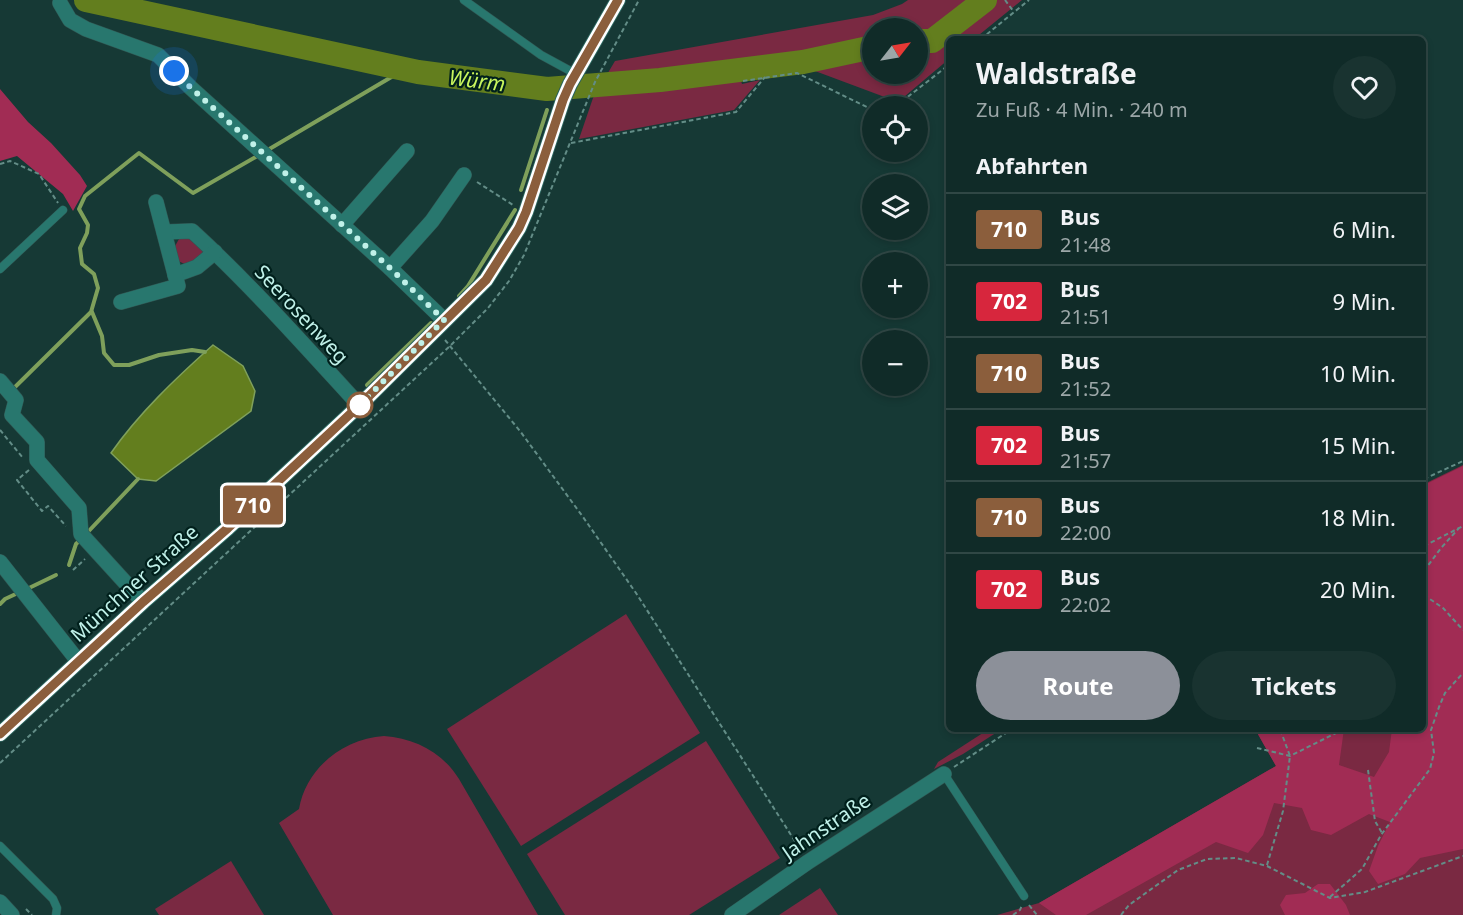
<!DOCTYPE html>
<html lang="de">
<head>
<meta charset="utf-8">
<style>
  :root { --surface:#102b28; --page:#193330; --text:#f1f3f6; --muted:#9ca7a8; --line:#304745; --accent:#8c9099 }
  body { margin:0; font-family:"Noto Sans",sans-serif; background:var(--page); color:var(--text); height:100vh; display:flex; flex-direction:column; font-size:22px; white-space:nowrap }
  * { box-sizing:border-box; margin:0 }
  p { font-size:20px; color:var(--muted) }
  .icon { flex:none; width:33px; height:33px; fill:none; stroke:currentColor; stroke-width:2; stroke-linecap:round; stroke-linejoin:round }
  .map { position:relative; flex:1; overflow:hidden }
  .panel { position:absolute; left:946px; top:36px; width:480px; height:696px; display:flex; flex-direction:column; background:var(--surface); border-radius:9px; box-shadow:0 3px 9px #0003,0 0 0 2px var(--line) }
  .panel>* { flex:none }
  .badge { padding:0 12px; border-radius:4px; font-size:21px; line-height:39px }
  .needle { width:39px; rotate:59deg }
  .buttons { position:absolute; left:862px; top:18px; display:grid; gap:12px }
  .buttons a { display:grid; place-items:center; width:66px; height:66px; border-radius:50%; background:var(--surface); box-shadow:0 3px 9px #0003,0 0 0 2px var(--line); font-size:30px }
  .you { position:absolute; width:30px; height:30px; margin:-15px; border:4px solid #fff; border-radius:50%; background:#1a73e8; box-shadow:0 0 0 9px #1a73e833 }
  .map>.badge { position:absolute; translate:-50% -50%; box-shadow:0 0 0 3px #fff }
  h2 { padding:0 30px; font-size:22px; line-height:54px }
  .round { display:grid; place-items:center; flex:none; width:63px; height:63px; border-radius:32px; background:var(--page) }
  .head { display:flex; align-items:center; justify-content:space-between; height:102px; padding:0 30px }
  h1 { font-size:28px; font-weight:700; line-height:45px }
  .primary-button { display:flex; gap:12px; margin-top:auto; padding:12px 30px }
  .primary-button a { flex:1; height:69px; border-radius:36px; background:var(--accent); color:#fff; font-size:24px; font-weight:700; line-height:69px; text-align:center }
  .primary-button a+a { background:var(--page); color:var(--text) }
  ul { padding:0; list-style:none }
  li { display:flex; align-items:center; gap:18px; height:72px; padding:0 30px; border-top:2px solid var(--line) }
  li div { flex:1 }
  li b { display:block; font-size:22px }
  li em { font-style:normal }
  li .badge { min-width:66px; font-weight:700; text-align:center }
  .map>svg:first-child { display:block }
  .green { fill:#7a2942; fill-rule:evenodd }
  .forest { fill:#a12c54 }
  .water { fill:#637e1e; stroke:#7fa05b; stroke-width:1.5 }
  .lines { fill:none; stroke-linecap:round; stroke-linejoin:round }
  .stream { stroke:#7fa05b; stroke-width:4 }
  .river { stroke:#637e1e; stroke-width:24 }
  .lane-casing { stroke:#315652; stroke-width:9 }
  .street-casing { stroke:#315652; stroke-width:16 }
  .path { stroke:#638d87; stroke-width:2; stroke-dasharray:4.5 3; stroke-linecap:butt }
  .lane { stroke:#28776e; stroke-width:8 }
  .street { stroke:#28776e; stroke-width:15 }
  .line-casing { stroke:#fff; stroke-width:14 }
  .line { stroke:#8b5e3c; stroke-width:9 }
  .walk { stroke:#c0f1e9; stroke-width:6; stroke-dasharray:0 10.8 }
  .stop-dot { fill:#fff; stroke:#8b5e3c; stroke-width:3 }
  .labels { text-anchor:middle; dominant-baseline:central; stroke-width:4.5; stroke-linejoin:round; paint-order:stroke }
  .street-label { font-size:20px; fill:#c0f1e9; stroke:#00201c }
  .water-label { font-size:21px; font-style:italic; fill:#c8f65e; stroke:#00201c }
</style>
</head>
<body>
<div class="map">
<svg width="1463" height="915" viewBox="0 0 1463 915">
  <rect width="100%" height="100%" fill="#163935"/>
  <g class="green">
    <path d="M908,0H1022L974,39H950L949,59L898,102L815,71L798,70L740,78L742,84L760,80L734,110L579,139L593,98L615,61L873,15L902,4ZM918,28V74H873V28Z"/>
    <path d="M188,236L203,251L202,256L187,265L178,261L174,248L179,239Z"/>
    <path d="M1463,465V915H997L1039,903L1276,766L1255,729H1424V484Z"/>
    <path d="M626,614L700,733L521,846L447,729Z"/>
    <path d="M989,729H1002L963,754L934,769L938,762Z"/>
    <path d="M384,736C415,738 443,753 459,779L538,915H333L279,823L299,809C306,768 343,739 384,736Z"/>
    <path d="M706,741L780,858L689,915H565L527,854Z"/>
    <path d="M231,861L264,915H159L155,909Z"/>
    <path d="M820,888L838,915H779Z"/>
  </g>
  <g class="forest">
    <path d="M0,89L28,122L51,143L80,175L87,186L73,211L63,194L17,156L0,161Z"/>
    <path d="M1463,466V849L1420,858L1405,874L1378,884L1369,871L1378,846L1390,822L1369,814L1331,835L1311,830L1302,808L1274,803L1263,835L1248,853L1216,842L1086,915H1056L1039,903L1276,766L1255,729H1344L1339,765L1374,777L1389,752L1392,729H1424V485Z"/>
    <path d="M1318,884H1330L1346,905L1350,915H1285L1280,905L1286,895L1305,893Z"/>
  </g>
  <path class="water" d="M213,345L243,366L255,391L251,411L156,481L138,479L111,453C139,413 176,378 213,345Z"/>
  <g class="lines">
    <g class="stream">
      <path d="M555,94L558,88"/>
      <path d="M266,151L405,69"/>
      <path d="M521,190L547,110"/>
      <path d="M459,296L468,286L515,210"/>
      <path d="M92,312L102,336L104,353L114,365H129L159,355L192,350L205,352"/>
      <path d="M367,385L431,323"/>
      <path d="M13,389L91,312L98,288L94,274L82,264L80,248L87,233L88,225L79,209L85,196L139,153L193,193L259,155"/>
      <path d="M86,534L138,479"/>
      <path d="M69,565L76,544L81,539"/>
      <path d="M27,589L56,575"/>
      <path d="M0,604L5,599L20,592"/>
    </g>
    <g class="river">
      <path d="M86,0L418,72L547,89L660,80L803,62L873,47"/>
      <path d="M918,41H932L985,0"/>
    </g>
    <g class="lane-casing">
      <g id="lane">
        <path d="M464,0L541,55L576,74"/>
        <path d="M0,269L63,210"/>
        <path d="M944,774L1024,896"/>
        <path d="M0,846L53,899L57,908L56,915"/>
      </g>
    </g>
    <g class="street-casing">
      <g id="street">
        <path d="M60,3L70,20L86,29L158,55L191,88L390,268L444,320"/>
        <path d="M342,225L407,151"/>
        <path d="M164,232L192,231C251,285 305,346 359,405"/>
        <path d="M390,268L432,221L464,175"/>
        <path d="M175,275L197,267L215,252"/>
        <path d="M121,302L178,286L156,202"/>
        <path d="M0,381L16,400L12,415L37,442V460L79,508L81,534L143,602"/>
        <path d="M0,562L78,661"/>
        <path d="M0,734L143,602L228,528L363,402L486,280L519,228L526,212L563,100L570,84L618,0"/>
        <path d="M0,902L12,915"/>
        <path d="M732,915L808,862L944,774"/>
      </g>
    </g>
    <g class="path">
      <path d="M1005,0L1014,12"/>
      <path d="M981,39L1029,0"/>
      <path d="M743,81L797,73L873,110"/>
      <path d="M896,106L950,64"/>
      <path d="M571,143L736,112L765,77"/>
      <path d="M0,164L10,161L39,174L58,203"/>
      <path d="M477,182L513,205"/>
      <path d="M445,340L520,431L583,517L636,593L800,849"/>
      <path d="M0,430L23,458"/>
      <path d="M29,470L17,480L42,511L48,506L66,526"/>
      <path d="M1424,479L1463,461"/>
      <path d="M1424,546L1463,526"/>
      <path d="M73,570L85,559"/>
      <path d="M1424,571L1441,548L1459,528"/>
      <path d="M1424,595L1443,608L1463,630"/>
      <path d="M1257,748L1290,756L1344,729"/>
      <path d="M0,763L450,346L488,308L509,281L524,255L595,82L639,0"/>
      <path d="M954,767L1012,729"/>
      <path d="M1368,770L1375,821L1382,833"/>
      <path d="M1267,865L1283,811L1290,756L1280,729"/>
      <path d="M1330,897L1362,869L1381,835L1430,769L1434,753L1431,730L1439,707L1445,693L1463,673"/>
      <path d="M1029,905L1037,915"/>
      <path d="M26,909L32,915"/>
      <path d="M1013,915L1020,910L1022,905"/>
      <path d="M1121,915L1129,905L1178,870L1207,859L1236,858L1267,866L1330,898L1365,892L1463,856"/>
    </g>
    <use href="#lane" class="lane"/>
    <use href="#street" class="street"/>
  </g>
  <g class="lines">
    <g class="line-casing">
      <path id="line" d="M0,734L143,602L228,528L363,402L486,280L519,228L526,212L563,100L570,84L618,0"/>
    </g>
    <use href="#line" class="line"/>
    <path class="walk" d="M174,71L191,88L390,268L444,320L360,405"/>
  </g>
  <circle class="stop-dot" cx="360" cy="405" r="12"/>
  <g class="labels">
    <g class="street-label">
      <text transform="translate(302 314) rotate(47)">Seerosenweg</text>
      <text transform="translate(134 583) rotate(-42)">Münchner Straße</text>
      <text transform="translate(826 826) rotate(-34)">Jahnstraße</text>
    </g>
    <g class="water-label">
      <text transform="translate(477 80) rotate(7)">Würm</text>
    </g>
  </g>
</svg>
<div class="buttons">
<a><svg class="needle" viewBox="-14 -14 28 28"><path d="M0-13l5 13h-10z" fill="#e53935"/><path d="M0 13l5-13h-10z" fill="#9ca7a8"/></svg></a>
<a><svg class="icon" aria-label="locate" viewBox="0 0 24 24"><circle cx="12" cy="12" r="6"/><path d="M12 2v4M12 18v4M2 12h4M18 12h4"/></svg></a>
<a><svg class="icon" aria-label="layers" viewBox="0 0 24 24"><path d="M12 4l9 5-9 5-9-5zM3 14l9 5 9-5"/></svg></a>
<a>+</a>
<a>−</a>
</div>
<div class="you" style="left:174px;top:71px"></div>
<b class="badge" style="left:253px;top:505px;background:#8b5e3c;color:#fff">710</b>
<section class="panel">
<div class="head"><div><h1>Waldstraße</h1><p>Zu Fuß · 4 Min. · 240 m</p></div><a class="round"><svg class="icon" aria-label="heart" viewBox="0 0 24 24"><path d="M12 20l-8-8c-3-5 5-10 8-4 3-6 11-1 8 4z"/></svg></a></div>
<h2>Abfahrten</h2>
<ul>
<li><span class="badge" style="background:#8b5e3c;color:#fff">710</span><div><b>Bus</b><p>21:48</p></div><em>6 Min.</em></li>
<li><span class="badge" style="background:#d7263d;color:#fff">702</span><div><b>Bus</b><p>21:51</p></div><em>9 Min.</em></li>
<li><span class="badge" style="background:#8b5e3c;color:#fff">710</span><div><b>Bus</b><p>21:52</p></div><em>10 Min.</em></li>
<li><span class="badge" style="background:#d7263d;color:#fff">702</span><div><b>Bus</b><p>21:57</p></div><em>15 Min.</em></li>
<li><span class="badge" style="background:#8b5e3c;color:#fff">710</span><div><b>Bus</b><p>22:00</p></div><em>18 Min.</em></li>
<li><span class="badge" style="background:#d7263d;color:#fff">702</span><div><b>Bus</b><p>22:02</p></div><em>20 Min.</em></li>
</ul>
<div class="primary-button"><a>Route</a><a>Tickets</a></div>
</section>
</div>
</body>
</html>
